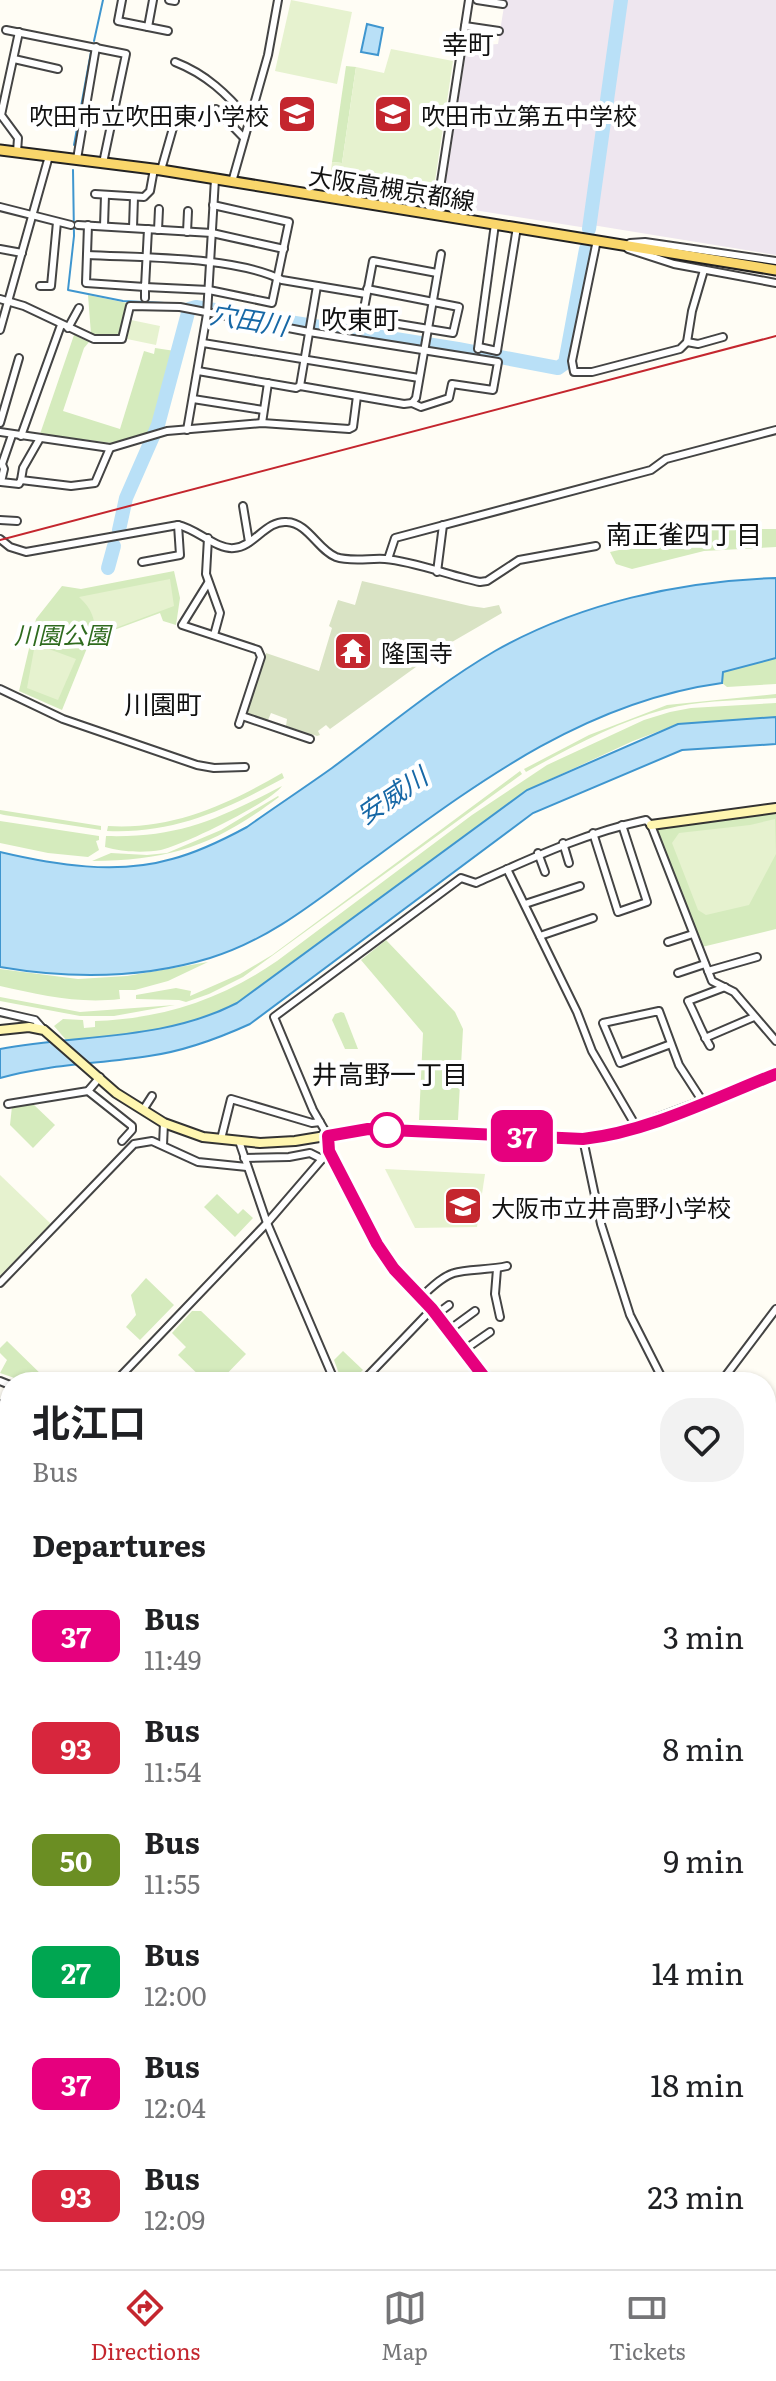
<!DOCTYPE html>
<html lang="en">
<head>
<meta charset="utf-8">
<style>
  :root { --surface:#fff; --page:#f2f2f2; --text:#202124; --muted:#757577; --line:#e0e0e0; --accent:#c4262e }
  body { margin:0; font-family:Literata,"Noto Sans JP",serif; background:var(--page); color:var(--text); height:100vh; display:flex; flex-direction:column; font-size:30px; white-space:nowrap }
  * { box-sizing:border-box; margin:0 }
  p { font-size:26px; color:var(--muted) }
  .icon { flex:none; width:44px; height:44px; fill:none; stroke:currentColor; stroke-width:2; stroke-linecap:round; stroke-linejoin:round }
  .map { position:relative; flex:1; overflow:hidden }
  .panel { position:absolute; left:0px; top:1372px; width:776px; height:898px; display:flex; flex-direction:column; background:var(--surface); border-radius:32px 32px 0 0; box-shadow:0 2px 6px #0004 }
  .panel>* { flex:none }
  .badge { padding:0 16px; border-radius:12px; font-size:28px; line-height:52px }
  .map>.badge { position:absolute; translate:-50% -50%; box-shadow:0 0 0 4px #fff }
  h2 { padding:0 32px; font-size:30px; line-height:72px }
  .round { display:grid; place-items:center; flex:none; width:84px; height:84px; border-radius:32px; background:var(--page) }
  .summary { display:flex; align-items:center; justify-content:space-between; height:136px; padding:0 32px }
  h1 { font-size:38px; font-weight:700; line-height:60px }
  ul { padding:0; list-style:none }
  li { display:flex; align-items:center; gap:24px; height:112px; padding:0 32px }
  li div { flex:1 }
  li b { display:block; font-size:30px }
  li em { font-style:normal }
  li .badge { min-width:88px; font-weight:700; text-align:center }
  .tab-bar { display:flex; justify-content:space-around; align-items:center; height:112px; border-top:2px solid var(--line); background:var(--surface); font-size:22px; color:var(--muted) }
  .tab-bar a { display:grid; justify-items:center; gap:4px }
  .tab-bar .current { color:var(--accent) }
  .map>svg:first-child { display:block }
  .industrial { fill:#eee6ef }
  .green { fill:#d5ebbd }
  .cemetery { fill:#d9e3c4 }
  .pitch { fill:#e6f2cf }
  .water { fill:#b9e0f7; stroke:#3f96cf; stroke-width:2 }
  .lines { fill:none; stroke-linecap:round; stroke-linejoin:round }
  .stream { stroke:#3f96cf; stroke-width:2 }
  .river { stroke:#b9e0f7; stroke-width:14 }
  .street-casing { stroke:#444; stroke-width:10 }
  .secondary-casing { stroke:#333; stroke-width:12 }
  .primary-casing { stroke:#222; stroke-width:13 }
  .street { stroke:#fff; stroke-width:6 }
  .secondary { stroke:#fff6b0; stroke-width:8 }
  .primary { stroke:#f9d66b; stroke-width:9 }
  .rail { stroke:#c4262e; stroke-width:2 }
  .line-casing { stroke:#fff; stroke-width:18 }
  .line { stroke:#e6007e; stroke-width:12 }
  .stop-dot { fill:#fff; stroke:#e6007e; stroke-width:4 }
  .labels { text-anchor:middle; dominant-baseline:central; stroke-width:8; stroke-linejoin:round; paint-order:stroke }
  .poi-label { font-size:24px; fill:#111; stroke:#fff; text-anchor:start }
  .street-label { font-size:24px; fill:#111; stroke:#fff }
  .park-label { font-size:24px; font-style:italic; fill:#2f6b1f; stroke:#fff }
  .neighbourhood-label { font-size:26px; fill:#111; stroke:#fff }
  .water-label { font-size:26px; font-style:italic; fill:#1768a6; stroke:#fff }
</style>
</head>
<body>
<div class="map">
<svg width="776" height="2269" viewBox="0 0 776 2269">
  <rect width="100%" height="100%" fill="#fffdf5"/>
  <g class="industrial">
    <path d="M505,0H619L587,228L442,205L467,46L498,44Z"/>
    <path d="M623,0H776V255L592,225Z"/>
  </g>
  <g class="green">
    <path d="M346,66L356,67L342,163L332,162Z"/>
    <path d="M88,295L127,303L121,334H91Z"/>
    <path d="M74,335L89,342L84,348L63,411L120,429L144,351L154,354L155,348L175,351L153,431L112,443L40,434Z"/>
    <path d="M714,529H776V547L704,551L632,569L616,564L610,552Z"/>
    <path d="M174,571L180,598L176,625L163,621L160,613L95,637L87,648L62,710L19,691L36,619L62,586L81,589Z"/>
    <path d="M776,658V684L727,687L722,683L723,672Z"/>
    <path d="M776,694V698C740,701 701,700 666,709C617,722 569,748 526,772L524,769L589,735L667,705Z"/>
    <path d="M776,703V717L678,724L633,741L527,790L237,1003L216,1014L172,1028L67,1041L54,1026L63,1019L83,1020L84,1028L95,1027V1021C162,1019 222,999 277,961L472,815L547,765L644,720L670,712L691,708Z"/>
    <path d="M520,771L522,774L243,977L209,994L186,1002L179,1000L136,999V995L176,988L191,991L190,996L240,974L272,955Z"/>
    <path d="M282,773L284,778C225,810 175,834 107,831L108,826C172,830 227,805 282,773Z"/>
    <path d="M282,786C271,802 184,845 161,850C144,853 121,852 105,847L106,836C180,838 218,819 282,786Z"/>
    <path d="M278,796L279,797C215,845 172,860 92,861L111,853L147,855L167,853L221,830Z"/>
    <path d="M0,810L101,826V830L4,815L0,814Z"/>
    <path d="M776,812V929L702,947L656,828Z"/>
    <path d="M0,821L99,836V840L96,841L99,850L88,857L48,853L0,843Z"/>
    <path d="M386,940L455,1012L463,1029L458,1120H419L423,1033L361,960Z"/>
    <path d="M208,962L168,981L135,990H119L120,999C78,1004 41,995 0,986V969L78,979L127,976Z"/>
    <path d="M0,997L80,1012L175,1005L114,1016H80L0,1001Z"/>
    <path d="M341,1012L344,1013L358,1049H345L332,1020L335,1014Z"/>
    <path d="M32,1103L55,1125L33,1148L10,1125L12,1106Z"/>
    <path d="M217,1194L238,1214L243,1209L253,1218L235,1237L204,1207Z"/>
    <path d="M146,1278L174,1305L140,1340L126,1327L136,1315L131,1295Z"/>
    <path d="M192,1311H201L246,1354L219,1382H206L178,1355L186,1347L172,1333Z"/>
    <path d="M7,1341L48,1381L47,1382H26L0,1373L7,1360L0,1353V1348Z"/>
    <path d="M343,1351L363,1370L351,1382H342L334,1360Z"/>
    <path d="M776,1832V1929L768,1931L766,1841Z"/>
  </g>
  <path class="cemetery" d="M362,581L470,606L484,608L499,605L502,613L445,646L330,729L326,725L318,731L320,735L317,736L286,726L287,719L271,713L268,720L247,714L266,653L319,671L332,628L329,626L338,600L355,605Z"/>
  <g class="pitch">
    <path d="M291,0L352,12L337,84L275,71Z"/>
    <path d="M391,49L453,61L432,201L329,186L332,162L342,163L356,67L384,73Z"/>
    <path d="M131,320L160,326L156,345L127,339Z"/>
    <path d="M170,579L174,606L94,636C96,619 92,609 79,597Z"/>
    <path d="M35,644L76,659L58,700L27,688Z"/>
    <path d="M775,819L776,854L749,905L706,915L698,910L672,843L679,833L750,825Z"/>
    <path d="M385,1169L485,1174L477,1227L415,1228Z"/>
    <path d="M0,1175L51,1224L0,1276Z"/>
  </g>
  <g class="water">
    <path d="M367,24L383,28L378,55L361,52Z"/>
    <path d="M776,578V658L723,672L722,683C583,702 476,784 365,865C316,901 269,940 210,958C141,979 70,979 0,967V852C55,865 117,875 172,859C199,852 223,840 247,827C275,807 304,788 332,768C386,728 437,685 495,651C580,603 680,581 776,578Z"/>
    <path d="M776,717V744L682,750L533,813L250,1024C217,1039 185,1051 149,1056C99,1064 49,1064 0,1078V1049C80,1034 163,1041 237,1003L527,790L678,724Z"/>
  </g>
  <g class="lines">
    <g class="stream">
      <path d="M94,41L103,0"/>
      <path d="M74,145L91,52"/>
      <path d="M73,170L74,236L68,290L123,301L185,304"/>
    </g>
    <g class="river">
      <path d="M589,229L621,0"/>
      <path d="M119,530L126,498L158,425L189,309L196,307L458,349L558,368L565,363L586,249"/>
      <path d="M108,568L114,546"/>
    </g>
    <g class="street-casing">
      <g id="street">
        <path d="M122,0L118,21L148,27L153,0"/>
        <path d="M169,0L175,1"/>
        <path d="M477,0L503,4"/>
        <path d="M465,26L499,31"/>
        <path d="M148,27L168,31"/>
        <path d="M6,30L126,54L103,163"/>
        <path d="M14,59L58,69"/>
        <path d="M175,62C206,74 227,94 249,120"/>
        <path d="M216,109L244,138"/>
        <path d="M17,152L18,138L1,115L19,32"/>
        <path d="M77,159L96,47"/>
        <path d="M161,170L173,128"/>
        <path d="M232,182L268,55L278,0"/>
        <path d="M95,194L144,197L150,191L154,169"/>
        <path d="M0,207L71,225"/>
        <path d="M436,214L469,0"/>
        <path d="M78,225L212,233L284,249"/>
        <path d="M88,225L86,283L145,287L148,229"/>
        <path d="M104,226L105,195"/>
        <path d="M133,228L134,197"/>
        <path d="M158,230L159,209"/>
        <path d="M187,232L188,211"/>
        <path d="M597,240L572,361L574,372H592L680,349L687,342L692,311L704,270"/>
        <path d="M630,243L645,242L776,261"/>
        <path d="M0,249L22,253"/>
        <path d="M628,249L674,264L776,283"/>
        <path d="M87,255C142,258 234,256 282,280L366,294"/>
        <path d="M40,286H51L57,222"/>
        <path d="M145,298V287L209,290L272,303L289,222L213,205"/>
        <path d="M0,299L24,306L94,339H122L130,306L180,307L309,332L498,362L493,390L452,384L449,398L421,407L412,403"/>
        <path d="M362,318L453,333L459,307L367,289"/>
        <path d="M68,328L79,308"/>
        <path d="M0,330L49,156"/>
        <path d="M360,330L373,261L437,273"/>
        <path d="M687,342L698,344L723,337"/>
        <path d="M203,343L419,378"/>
        <path d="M479,347L497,351L517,227"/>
        <path d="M478,349L495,224"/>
        <path d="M198,371L296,388L300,386L404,404L412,403L416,398L441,254"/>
        <path d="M300,386L317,286"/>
        <path d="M193,399L263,410"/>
        <path d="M0,423L19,358"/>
        <path d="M262,423L268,383"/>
        <path d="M187,430L207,314L215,179"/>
        <path d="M0,432L110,448L167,431L262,423L349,429L353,427L357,396"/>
        <path d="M12,435L2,464L4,469L1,482L19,484L21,480"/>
        <path d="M21,436L61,325"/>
        <path d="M39,440L23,468L21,480L71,486L95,483L110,448"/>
        <path d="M243,506L249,542"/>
        <path d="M0,520L17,521"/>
        <path d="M208,538L206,574L220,613L214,635"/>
        <path d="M0,539L10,547L26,552L178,525C197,529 217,550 234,548C254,547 266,520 287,522C308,523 318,550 336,557C350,562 370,558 385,559C413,561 451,576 480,582L487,581L519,560L596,546"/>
        <path d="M388,559L395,538L651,470L666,459L776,430"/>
        <path d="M142,562L180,555L178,525"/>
        <path d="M437,572L443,525"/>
        <path d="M208,583L182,625L258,650L261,657L239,724"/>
        <path d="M0,689L63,719L197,765L214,768L245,767"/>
        <path d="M242,716L310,739"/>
        <path d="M593,833L618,912L647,902L622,825"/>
        <path d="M563,843L569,863"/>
        <path d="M538,853L545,872"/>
        <path d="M507,869L577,1012L592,1051L637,1128"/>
        <path d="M525,904L580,886"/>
        <path d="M540,936L593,918"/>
        <path d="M668,942L693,934"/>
        <path d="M708,971L757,957"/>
        <path d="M678,973L705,964"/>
        <path d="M0,1012L35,1020L43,1029"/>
        <path d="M705,1038L754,1017"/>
        <path d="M671,1044L620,1063L603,1023L659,1011L679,1065L703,1102"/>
        <path d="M710,1046C701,1031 696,1016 688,1001L725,987"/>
        <path d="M88,1091L132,1126V1130L122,1141"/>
        <path d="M8,1104L88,1091L100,1077"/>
        <path d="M143,1110L152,1096"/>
        <path d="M328,1136L313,1110L274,1017L461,878L476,883C532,858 585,833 646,820L651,825L712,981L734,992L776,1041"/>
        <path d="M221,1139L231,1099L312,1123L320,1122"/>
        <path d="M583,1139L601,1224L630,1315L664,1382"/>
        <path d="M239,1141L267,1223L335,1382"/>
        <path d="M163,1145L164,1123"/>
        <path d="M244,1158L289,1157L310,1153L322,1159"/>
        <path d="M497,1269L495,1294L500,1317"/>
        <path d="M0,1283L134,1144L152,1141L198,1162L247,1167"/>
        <path d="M421,1297C430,1289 441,1277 454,1273C466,1269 491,1270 507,1266"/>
        <path d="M437,1314L449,1305"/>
        <path d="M449,1330L475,1311"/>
        <path d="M464,1350L490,1332"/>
        <path d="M0,1381L10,1385"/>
        <path d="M115,1382L267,1223L329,1151"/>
        <path d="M362,1382L432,1309"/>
        <path d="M721,1382L776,1309"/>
        <path d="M0,1404L10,1407"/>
        <path d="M0,1417L10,1428"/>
        <path d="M766,1434L776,1420"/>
        <path d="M766,1456L776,1462"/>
        <path d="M0,1518L10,1527"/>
        <path d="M766,1543L776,1553"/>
        <path d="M766,1580L772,1586L776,1582"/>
        <path d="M768,1623L776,1634"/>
        <path d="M0,1732L10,1741"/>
        <path d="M0,1986L10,1981"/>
        <path d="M0,2102L10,2098"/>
        <path d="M766,2122L776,2104"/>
        <path d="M766,2151L776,2152"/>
        <path d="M766,2227H776"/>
        <path d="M89,2260L95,2269"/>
        <path d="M160,2260L165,2269"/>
        <path d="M347,2260L354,2269"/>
        <path d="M578,2260L586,2269"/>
        <path d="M224,2269L255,2260"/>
      </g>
    </g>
    <g class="secondary-casing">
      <g id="secondary">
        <path d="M651,825L776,808"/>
        <path d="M0,1030L29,1027L44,1030L116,1093L164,1123L203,1137L260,1143L295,1141L368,1129L583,1139L608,1137L776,1074"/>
        <path d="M328,1136L329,1151L377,1244L394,1269L432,1309L488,1382"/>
        <path d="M0,1539L10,1547"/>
        <path d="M766,1735L776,1750"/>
        <path d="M766,1782L776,1767"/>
        <path d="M0,2007L10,2010"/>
        <path d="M729,2260L737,2269"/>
      </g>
    </g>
    <g class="primary-casing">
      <g id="primary">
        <path d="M0,150L161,170L776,270"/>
        <path d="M766,1943L776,1941"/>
        <path d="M372,2269L391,2260"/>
      </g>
    </g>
    <use href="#street" class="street"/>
    <use href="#secondary" class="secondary"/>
    <use href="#primary" class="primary"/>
    <g class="rail">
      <path d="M0,540L776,336"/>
      <path d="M766,1980L776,1979"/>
      <path d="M0,2036H10"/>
    </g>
  </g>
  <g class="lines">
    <g class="line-casing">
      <path id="line" d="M488,1382L432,1309L394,1269L377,1244L329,1151L328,1136L368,1129L583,1139C648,1132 715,1098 776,1074"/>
    </g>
    <use href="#line" class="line"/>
  </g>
  <defs>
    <g id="school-square" transform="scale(2)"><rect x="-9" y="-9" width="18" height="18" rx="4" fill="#c4262e" stroke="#fff"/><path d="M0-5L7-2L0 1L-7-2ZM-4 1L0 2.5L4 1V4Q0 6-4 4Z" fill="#fff"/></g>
    <g id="temple-square" transform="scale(2)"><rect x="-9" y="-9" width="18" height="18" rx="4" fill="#c4262e" stroke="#fff"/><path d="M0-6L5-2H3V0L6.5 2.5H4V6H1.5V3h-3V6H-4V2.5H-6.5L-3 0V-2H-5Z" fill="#fff"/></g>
  </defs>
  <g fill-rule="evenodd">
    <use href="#school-square" x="297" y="114"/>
    <use href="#school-square" x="393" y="114"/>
    <use href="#temple-square" x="353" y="651"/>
    <use href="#school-square" x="463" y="1206"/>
  </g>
  <circle class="stop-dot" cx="387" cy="1130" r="16"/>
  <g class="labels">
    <g class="poi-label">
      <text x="269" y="114" text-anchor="end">吹田市立吹田東小学校</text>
      <text x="421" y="114">吹田市立第五中学校</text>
      <text x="381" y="651">隆国寺</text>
      <text x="491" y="1206">大阪市立井高野小学校</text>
    </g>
    <g class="street-label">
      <text transform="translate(392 187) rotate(9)">大阪高槻京都線</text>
    </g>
    <g class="park-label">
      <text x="62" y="633">川園公園</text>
    </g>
    <g class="neighbourhood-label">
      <text x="468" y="42">幸町</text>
      <text x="360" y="317">吹東町</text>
      <text x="684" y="532">南正雀四丁目</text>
      <text x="163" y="702">川園町</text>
      <text x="390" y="1072">井高野一丁目</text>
    </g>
    <g class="water-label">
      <text transform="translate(249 318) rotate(9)">穴田川</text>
      <text transform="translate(391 794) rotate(-34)">安威川</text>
    </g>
  </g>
</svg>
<b class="badge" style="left:522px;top:1136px;background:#e6007e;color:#fff">37</b>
<section class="panel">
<div class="summary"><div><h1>北江口</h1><p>Bus</p></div><a class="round"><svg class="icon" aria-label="heart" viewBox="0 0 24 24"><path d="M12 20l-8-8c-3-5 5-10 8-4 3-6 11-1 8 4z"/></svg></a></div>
<h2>Departures</h2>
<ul>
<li><span class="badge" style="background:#e6007e;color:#fff">37</span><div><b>Bus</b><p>11:49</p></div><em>3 min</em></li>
<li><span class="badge" style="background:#d7263d;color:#fff">93</span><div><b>Bus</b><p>11:54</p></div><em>8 min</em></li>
<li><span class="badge" style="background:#6b8e23;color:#fff">50</span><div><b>Bus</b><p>11:55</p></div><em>9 min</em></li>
<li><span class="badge" style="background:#00a651;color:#fff">27</span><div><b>Bus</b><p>12:00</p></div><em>14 min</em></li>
<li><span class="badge" style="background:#e6007e;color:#fff">37</span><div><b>Bus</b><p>12:04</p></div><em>18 min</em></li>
<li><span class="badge" style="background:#d7263d;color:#fff">93</span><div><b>Bus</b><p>12:09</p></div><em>23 min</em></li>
</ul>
</section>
</div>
<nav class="tab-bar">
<a class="current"><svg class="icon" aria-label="directions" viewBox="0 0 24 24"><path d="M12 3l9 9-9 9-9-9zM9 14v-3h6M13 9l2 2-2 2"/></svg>Directions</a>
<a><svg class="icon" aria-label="map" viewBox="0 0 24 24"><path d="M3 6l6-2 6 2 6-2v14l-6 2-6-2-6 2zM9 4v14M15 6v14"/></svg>Map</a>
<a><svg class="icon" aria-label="tickets" viewBox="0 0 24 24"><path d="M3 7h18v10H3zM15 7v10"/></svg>Tickets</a>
</nav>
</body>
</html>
